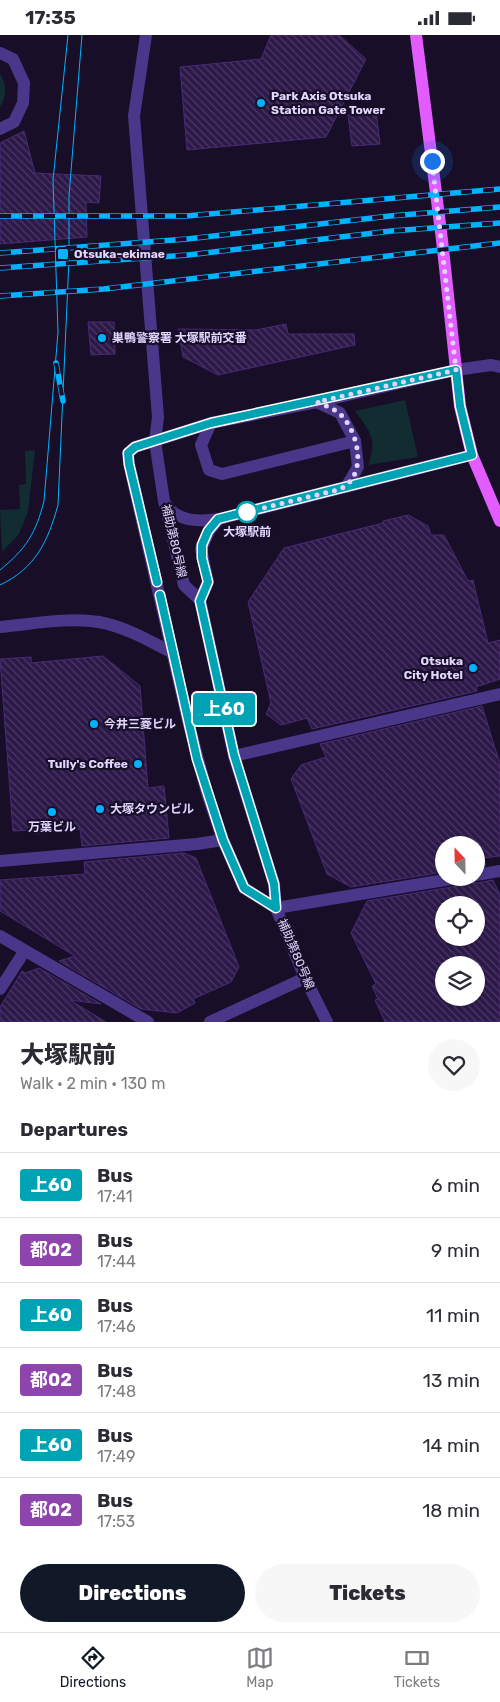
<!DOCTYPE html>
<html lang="en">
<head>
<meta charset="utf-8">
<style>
  :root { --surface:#fff; --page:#f7f7f7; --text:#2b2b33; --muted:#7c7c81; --line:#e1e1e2; --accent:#111827 }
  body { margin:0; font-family:Rubik,"Noto Sans JP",sans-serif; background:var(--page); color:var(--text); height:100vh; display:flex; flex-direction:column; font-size:19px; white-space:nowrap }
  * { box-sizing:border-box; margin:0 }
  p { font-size:16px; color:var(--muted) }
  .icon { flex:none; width:28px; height:28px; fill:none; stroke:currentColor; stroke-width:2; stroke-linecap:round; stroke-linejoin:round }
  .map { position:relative; height:987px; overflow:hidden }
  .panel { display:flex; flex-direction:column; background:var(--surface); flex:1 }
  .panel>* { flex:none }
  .badge { padding:0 10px; border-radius:4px; font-size:18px; line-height:32px }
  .needle { width:32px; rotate:338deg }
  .tools { position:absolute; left:435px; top:801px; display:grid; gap:10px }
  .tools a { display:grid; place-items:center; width:50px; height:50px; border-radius:50%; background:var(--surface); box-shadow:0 1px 4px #0004; font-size:25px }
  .you { position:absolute; width:25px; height:25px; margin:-12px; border:4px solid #fff; border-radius:50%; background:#1a73e8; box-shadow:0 0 0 8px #1a73e833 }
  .map>.badge { position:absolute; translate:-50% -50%; box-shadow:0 0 0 2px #fff }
  h2 { padding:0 20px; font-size:19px; line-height:45px }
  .round { display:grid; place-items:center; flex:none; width:52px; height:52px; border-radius:26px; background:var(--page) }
  .headline { display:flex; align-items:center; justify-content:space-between; height:85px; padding:0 20px }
  h1 { font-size:24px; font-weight:800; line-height:38px }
  .primary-button { display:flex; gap:10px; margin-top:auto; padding:10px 20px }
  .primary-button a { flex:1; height:58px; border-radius:30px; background:var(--accent); color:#fff; font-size:20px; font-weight:800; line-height:58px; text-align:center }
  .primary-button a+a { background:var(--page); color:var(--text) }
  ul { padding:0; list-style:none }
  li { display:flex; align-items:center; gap:15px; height:65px; padding:0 20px; border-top:1px solid var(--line) }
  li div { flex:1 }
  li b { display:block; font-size:19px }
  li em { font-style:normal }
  li .badge { min-width:55px; font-weight:700; text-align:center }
  .status { display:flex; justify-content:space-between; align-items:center; height:35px; padding:0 25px; background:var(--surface); direction:ltr }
  .status svg { height:14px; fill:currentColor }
  .tab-bar { display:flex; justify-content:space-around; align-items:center; height:70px; border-top:1px solid var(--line); background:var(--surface); font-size:14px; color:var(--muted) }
  .tab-bar a { display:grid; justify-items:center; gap:2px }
  .tab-bar .current { color:var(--accent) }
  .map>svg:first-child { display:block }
  .grass { fill:#112d32 }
  .building { fill:url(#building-back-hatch); stroke:#482a76; fill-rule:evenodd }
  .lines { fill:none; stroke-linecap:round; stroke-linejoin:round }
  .minor { stroke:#4a3789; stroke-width:12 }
  .major { stroke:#e25cff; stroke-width:12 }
  .tram { stroke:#01b3ff; stroke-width:1 }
  .rail-casing { stroke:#01b3ff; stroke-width:5.5 }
  .rail { stroke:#180e28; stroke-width:4; stroke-dasharray:11; stroke-linecap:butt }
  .line-casing { stroke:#fff; stroke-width:11 }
  .line { stroke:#00a3b4; stroke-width:8 }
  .walk { stroke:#e2d5ff; stroke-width:5; stroke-dasharray:0 9 }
  .poi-dot { fill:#01b3ff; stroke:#180e28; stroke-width:2 }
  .stop-dot { fill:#fff; stroke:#00a3b4; stroke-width:2.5 }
  .labels { text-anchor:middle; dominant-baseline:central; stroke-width:4.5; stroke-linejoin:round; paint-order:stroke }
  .poi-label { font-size:12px; font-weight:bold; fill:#e2d5ff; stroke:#180e28; text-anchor:start }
  .stop-label { font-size:12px; font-weight:bold; fill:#e2d5ff; stroke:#180e28 }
  .street-label { font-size:12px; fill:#e2d5ff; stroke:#180e28 }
</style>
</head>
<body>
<div class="status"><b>17:35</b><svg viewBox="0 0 49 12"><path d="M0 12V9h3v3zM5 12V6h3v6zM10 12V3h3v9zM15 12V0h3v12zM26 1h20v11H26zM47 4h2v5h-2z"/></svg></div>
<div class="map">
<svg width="500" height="987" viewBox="0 0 500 987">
  <defs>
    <pattern id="building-back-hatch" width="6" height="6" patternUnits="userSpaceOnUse" patternTransform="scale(1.25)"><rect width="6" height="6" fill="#2d1949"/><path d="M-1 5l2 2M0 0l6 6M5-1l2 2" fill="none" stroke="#4b3a64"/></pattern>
  </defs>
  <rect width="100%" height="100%" fill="#180e28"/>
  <g class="grass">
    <path d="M0,39C7,50 7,61 0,72Z"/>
    <path d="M405,365L418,422L368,430C378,403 370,397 355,376Z"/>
    <path d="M35,415L28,477L19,499L2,517L0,475L20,474L19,450L26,449L25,416Z"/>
  </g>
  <g class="building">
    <path d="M271,0H339L366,24L326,102L187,115L180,32L261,24Z"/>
    <path d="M376,77L380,109L352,111L348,80Z"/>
    <path d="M24,96L35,138L101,141L99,168L86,167L87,202L0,209V108Z"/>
    <path d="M88,287H114L115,319L91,320Z"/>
    <path d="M286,289L288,299H354L355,310L218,340L183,322L178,294L256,295Z"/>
    <path d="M408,480L428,491L431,500H444L468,546L473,545L488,608L500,605V644L476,652L477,656L312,694L307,683L281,690L266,679L271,668L248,567L284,513L383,488V486Z"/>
    <path d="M103,621L140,651L148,753L164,751L169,803L82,811L80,794L34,799V795L13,796L0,624L31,622V628Z"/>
    <path d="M482,671L500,729V821L483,823L486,830L476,832V810H444V837L351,852L327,839L291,744L301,730L326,722L320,709Z"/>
    <path d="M184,818L196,823L239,932L231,947L193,964L195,968L177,978L141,974L59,926L75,921L0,876V845L85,839L84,827Z"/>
    <path d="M493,845L500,860V987H385L375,965L378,964L372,951L376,949L351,898L367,866L464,850L470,846L477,848ZM444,870H476V902H444ZM444,930H476V962H444Z"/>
    <path d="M39,933L101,969L70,965L106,987H0V972L22,936L25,938Z"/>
  </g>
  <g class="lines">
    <g class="minor">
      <path d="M146,0L134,81L158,382L155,406L164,466L184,550L200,565L234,721L274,849L276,873L305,943L327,987"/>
      <path d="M0,18L13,24L24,48L23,68L14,87L0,94"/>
      <path d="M317,367L340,378L355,406L358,432L346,452"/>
      <path d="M211,388L201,410L209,435L222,439L355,406"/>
      <path d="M165,468C176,487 199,487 219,484"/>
      <path d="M200,565L208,547L201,514L209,496L219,484L472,420"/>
      <path d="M0,592C32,589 68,582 99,587C126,592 149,606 173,618"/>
      <path d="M234,721L500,659"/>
      <path d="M0,826L197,809L223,805"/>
      <path d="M476,840L500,836"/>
      <path d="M463,842L276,873L244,853L223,805L207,758L189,690L129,429L128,418L135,412L211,388L317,367L456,335L491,330L500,332"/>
      <path d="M0,901L148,987"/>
      <path d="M0,954L24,917"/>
      <path d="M210,987L305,943"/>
    </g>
    <path class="major" d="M416,0L442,205L460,371L472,420L500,486"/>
    <g class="tram">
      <path d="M0,535C26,514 36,498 44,466L58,297L53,145L68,0"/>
      <path d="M0,550C36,533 48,506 58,470L69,224V161L82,0"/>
    </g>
    <g class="rail-casing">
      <g id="rail">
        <path d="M0,181H186L500,154"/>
        <path d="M0,218L187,204L390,181L500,172"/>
        <path d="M0,233L188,220L391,196L500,188"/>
        <path d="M0,261L104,254L500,208"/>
        <path d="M56,328L63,366"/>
      </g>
    </g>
    <use href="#rail" class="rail"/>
  </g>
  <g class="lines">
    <g class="line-casing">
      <path id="line" d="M157,547L129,429L128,418L135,412L211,388L456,335L460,371L472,420L218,484L208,496L202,510V523L208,547L200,566L234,720L274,849L276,873L244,853L223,805L197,724L160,560"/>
    </g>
    <use href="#line" class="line"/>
    <path class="walk" d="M247,477L337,455C368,445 360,399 341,380C335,374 324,370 317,367L456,335L432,126"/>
  </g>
  <g class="poi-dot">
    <circle cx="261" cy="68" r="5"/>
    <rect x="57" y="213" width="12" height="12" rx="2.5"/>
    <circle cx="102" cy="303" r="5"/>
    <circle cx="473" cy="633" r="5"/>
    <circle cx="94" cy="689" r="5"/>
    <circle cx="138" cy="729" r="5"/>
    <circle cx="100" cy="774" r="5"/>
    <circle cx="52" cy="777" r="5"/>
  </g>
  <circle class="stop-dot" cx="247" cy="477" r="10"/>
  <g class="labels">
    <g class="poi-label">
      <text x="271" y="61">Park Axis Otsuka<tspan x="271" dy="14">Station Gate Tower</tspan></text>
      <text x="74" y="219">Otsuka-ekimae</text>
      <text x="112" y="303">巣鴨警察署 大塚駅前交番</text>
      <text x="463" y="626" text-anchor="end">Otsuka<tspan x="463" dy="14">City Hotel</tspan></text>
      <text x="104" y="689">今井三菱ビル</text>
      <text x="128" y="729" text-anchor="end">Tully's Coffee</text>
      <text x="110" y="774">大塚タウンビル</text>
      <text x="52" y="792" text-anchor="middle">万葉ビル</text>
    </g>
    <g class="stop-label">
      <text x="247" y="497">大塚駅前</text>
    </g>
    <g class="street-label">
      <text transform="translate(174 506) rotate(77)">補助第80号線</text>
      <text transform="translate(296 919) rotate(67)">補助第80号線</text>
    </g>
  </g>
</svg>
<div class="tools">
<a><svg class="needle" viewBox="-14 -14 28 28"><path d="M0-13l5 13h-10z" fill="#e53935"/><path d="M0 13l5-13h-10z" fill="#7c7c81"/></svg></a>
<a><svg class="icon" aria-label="locate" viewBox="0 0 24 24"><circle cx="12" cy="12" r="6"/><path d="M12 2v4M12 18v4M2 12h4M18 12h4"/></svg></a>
<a><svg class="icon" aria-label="layers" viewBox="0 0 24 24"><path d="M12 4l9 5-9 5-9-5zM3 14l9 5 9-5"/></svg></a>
</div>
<div class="you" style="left:432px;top:126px"></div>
<b class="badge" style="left:224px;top:674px;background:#00a3b4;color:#fff">上60</b>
</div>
<section class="panel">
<div class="headline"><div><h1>大塚駅前</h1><p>Walk · 2 min · 130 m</p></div><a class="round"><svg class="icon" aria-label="heart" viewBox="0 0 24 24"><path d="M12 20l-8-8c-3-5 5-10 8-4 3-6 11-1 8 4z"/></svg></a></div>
<h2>Departures</h2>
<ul>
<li><span class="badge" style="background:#00a3b4;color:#fff">上60</span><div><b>Bus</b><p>17:41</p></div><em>6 min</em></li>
<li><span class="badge" style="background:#8e44ad;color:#fff">都02</span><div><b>Bus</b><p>17:44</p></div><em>9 min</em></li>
<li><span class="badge" style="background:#00a3b4;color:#fff">上60</span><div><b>Bus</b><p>17:46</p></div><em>11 min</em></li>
<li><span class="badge" style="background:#8e44ad;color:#fff">都02</span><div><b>Bus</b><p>17:48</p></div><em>13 min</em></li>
<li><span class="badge" style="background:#00a3b4;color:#fff">上60</span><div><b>Bus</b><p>17:49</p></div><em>14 min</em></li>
<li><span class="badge" style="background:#8e44ad;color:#fff">都02</span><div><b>Bus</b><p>17:53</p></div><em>18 min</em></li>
</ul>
<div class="primary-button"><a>Directions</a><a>Tickets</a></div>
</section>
<nav class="tab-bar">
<a class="current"><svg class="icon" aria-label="directions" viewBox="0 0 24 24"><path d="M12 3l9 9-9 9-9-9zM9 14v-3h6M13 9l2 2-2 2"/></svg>Directions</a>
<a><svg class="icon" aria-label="map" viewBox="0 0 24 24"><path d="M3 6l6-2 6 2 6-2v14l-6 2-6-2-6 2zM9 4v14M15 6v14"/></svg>Map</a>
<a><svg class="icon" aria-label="tickets" viewBox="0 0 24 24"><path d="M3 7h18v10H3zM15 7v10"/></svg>Tickets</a>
</nav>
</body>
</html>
